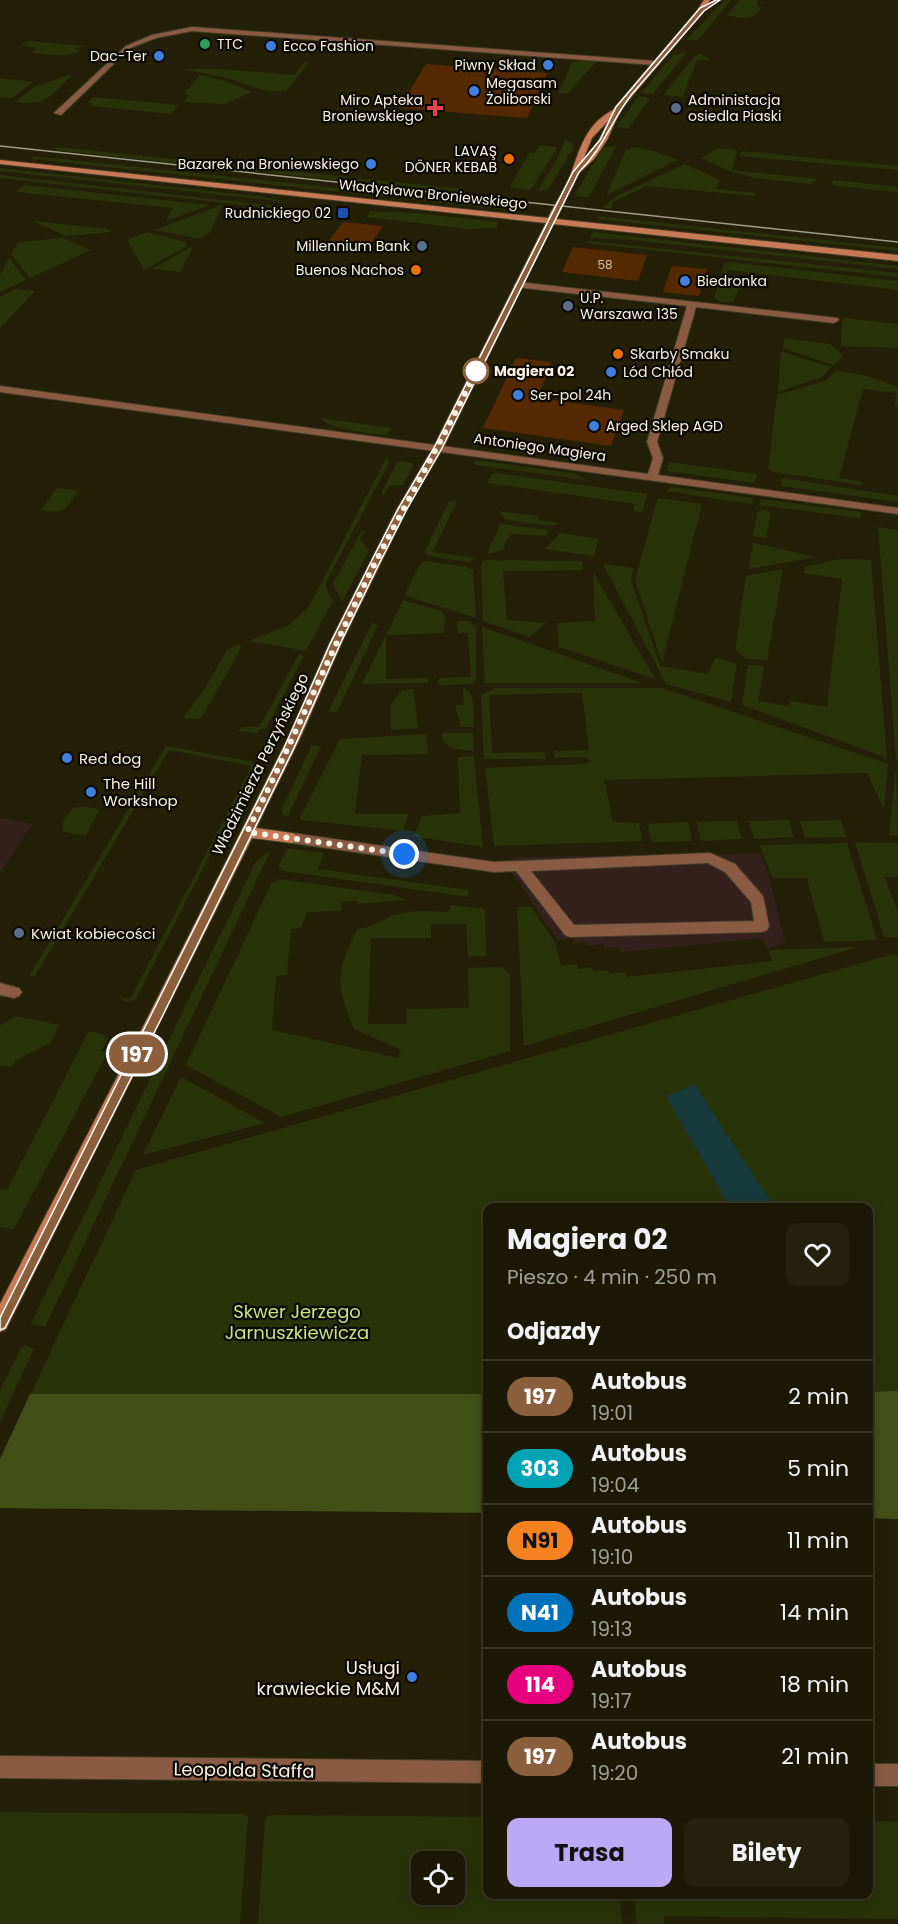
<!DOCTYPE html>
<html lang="pl">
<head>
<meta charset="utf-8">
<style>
  :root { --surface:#1b1805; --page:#24210f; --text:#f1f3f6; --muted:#a0a09a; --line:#393727; --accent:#baaaf6 }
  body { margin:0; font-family:Poppins,sans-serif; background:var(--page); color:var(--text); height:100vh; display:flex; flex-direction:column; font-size:22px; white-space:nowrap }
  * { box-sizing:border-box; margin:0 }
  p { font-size:20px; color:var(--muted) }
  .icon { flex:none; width:33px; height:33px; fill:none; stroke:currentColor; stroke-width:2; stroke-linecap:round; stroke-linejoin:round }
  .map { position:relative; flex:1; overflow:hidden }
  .side { position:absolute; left:483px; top:1203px; width:390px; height:696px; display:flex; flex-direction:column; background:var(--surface); border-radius:12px; box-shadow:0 3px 15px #0003,0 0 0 2px var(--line) }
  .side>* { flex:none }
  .badge { padding:0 12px; border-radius:20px; font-size:21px; line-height:39px }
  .fabs { position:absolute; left:411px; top:1851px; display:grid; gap:12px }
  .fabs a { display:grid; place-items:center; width:54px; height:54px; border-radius:12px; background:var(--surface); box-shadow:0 3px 15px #0003,0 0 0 2px var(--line); font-size:30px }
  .you { position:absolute; width:30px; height:30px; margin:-15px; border:4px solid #fff; border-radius:50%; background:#1a73e8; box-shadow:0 0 0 9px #1a73e833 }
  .map>.badge { position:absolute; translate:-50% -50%; box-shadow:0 0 0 3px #fff }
  h2 { padding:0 24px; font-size:22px; line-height:54px }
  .round { display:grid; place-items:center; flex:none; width:63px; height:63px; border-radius:12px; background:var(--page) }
  .headline { display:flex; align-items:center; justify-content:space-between; height:102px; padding:0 24px }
  h1 { font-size:28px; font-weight:700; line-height:45px }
  .action { display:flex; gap:12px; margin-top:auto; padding:12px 24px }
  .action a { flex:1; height:69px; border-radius:12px; background:var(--accent); color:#111; font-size:24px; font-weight:700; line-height:69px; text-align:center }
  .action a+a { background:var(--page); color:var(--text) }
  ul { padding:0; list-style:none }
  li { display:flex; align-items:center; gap:18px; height:72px; padding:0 24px; border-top:2px solid var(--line) }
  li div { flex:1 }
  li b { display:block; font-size:22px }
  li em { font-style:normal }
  li .badge { min-width:66px; font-weight:700; text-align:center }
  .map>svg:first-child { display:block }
  .industrial { fill:#34211d }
  .green { fill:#293309; fill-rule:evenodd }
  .forest { fill:#425018 }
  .water { fill:#173a3d }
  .building { fill:#552a02 }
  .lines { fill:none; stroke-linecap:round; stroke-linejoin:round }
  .street-casing { stroke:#413e26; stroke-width:2 }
  .secondary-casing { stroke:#413e26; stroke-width:2 }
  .street { fill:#8a5a43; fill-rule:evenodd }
  .secondary { fill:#c77a55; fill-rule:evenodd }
  .tram { stroke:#9f9c88; stroke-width:1.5 }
  .line { fill:#8b5e3c; stroke:#fff; stroke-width:1.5 }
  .walk { stroke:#f6f3e4; stroke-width:6; stroke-dasharray:0 10.8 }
  .leisure-dot { fill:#2e9e5b; stroke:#0b0902; stroke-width:2 }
  .shop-dot { fill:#3f7fe0; stroke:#0b0902; stroke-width:2 }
  .health-dot { fill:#e0444e; stroke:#0b0902; stroke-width:2 }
  .service-dot { fill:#5c6f8a; stroke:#0b0902; stroke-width:2 }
  .food-dot { fill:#e8710a; stroke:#0b0902; stroke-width:2 }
  .transit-dot { fill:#1a4fb4; stroke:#0b0902; stroke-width:2 }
  .stop-dot { fill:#fff; stroke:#8b5e3c; stroke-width:3 }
  .labels { text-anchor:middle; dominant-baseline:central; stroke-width:4.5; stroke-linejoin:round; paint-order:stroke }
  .number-label { font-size:12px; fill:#cec1ac }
  .far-poi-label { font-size:14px; fill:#f6f3e4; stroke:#0b0902; text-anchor:start }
  .far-street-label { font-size:14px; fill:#f6f3e4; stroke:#0b0902 }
  .far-stop-label { font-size:14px; font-weight:bold; fill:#f6f3e4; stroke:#0b0902; text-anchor:start }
  .poi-label { font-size:15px; fill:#f6f3e4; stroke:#0b0902; text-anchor:start }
  .street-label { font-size:15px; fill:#f6f3e4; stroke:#0b0902 }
  .near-park-label { font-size:18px; fill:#c8e580; stroke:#0b0902 }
  .near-poi-label { font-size:18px; fill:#f6f3e4; stroke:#0b0902; text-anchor:end }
  .near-street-label { font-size:18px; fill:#f6f3e4; stroke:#0b0902 }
</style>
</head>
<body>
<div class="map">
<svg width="898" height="1924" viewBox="0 0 898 1924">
  <rect width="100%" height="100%" fill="#242007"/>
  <g class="industrial">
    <path d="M0,818L32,824L0,873Z"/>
    <path d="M760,854L770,880L785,943L767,949L763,938L621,952L620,947L604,948L603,944L588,946L587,942L574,943L572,938L557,940L508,866L513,857Z"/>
  </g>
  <g class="green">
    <path d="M725,0H731L698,40H686Z"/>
    <path d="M740,0H758L757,6L762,7C755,21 741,19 727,15Z"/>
    <path d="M29,41L84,46L74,49L80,50C70,59 46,54 32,53L37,48L20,45Z"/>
    <path d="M687,52L653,94L641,93L673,55Z"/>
    <path d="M701,54L710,60H697L683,97L663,95L695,56Z"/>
    <path d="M583,61L596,62L567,94L559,93L572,62Z"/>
    <path d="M304,62H309L286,91C261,93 252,85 230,79C214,75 198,72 182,69H220L295,75Z"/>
    <path d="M73,74C50,96 48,106 15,102L36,86Z"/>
    <path d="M200,75L228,82L252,92L225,104L183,102L189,95L184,94Z"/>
    <path d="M0,78L33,82L12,98L0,97Z"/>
    <path d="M639,96L650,98L628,129L616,127Z"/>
    <path d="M93,97L179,105L171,114L92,106L88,102Z"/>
    <path d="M565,140L571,142L574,147L547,191L538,190L558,157Z"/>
    <path d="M540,145L556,147V150L532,188L530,190L511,188L510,187L530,152L535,153Z"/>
    <path d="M617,145L589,197L574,196L603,148Z"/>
    <path d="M57,147L462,189L460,193L54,150Z"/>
    <path d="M634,147L654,151L678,160L606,195L626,150Z"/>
    <path d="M717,148L737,150L732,170L817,179V180L810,184L754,178L727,170L701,158Z"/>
    <path d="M742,151L898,166V170L740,156Z"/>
    <path d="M34,157L53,158L507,206L506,209H499L32,159Z"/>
    <path d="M685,164L720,180L716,189L755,193V196L646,186L613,202L611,208H602L617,196Z"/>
    <path d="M0,168L257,196L295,203L0,171Z"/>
    <path d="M0,175L284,207L297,211L0,178Z"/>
    <path d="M833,180L898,187V192L837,186L832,184Z"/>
    <path d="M24,185L210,205L166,221L173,208L17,192Z"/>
    <path d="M218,206H222L210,233L200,239L155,230Z"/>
    <path d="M370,211L414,213L499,222L496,228L469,229L366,217Z"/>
    <path d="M598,216L898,248V251L597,219Z"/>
    <path d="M33,221L107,229L112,232L66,236Z"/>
    <path d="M147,232L186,242V247L144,270L127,240Z"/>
    <path d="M593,232L898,266V269L633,240L590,238Z"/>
    <path d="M63,238L91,250L30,278L11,254L18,242Z"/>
    <path d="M587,241L898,273V277L586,243Z"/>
    <path d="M190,247H193L181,272L152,269Z"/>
    <path d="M9,258L26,280L0,292V275Z"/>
    <path d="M728,262L898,281V290L728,270L726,287L739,288L734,300C728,304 720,303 714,298L724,264Z"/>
    <path d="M15,289L35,291L0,328V297Z"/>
    <path d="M845,318L898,324V348L841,346L842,320Z"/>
    <path d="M784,338L830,344L841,354L842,358L833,365L785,349L783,348Z"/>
    <path d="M781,352H783L831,367L822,377L778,392Z"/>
    <path d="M836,370L867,376L898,387V407L895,406L896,393L863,389L839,478L862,482V485L773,472L768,468L777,395L827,380Z"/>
    <path d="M319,418L391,428L386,435C362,432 339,432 319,418Z"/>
    <path d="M386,458L390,461L325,584L333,601L306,651L249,641L289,625L309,607Z"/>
    <path d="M475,460L576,474L586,480L476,465L474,463Z"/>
    <path d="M400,461L412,463L413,466L403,485L389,486L383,496L381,494L397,462Z"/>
    <path d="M669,462L757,474L754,483L667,471Z"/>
    <path d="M497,473L647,494L642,512L633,511L635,504L487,483L492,474Z"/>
    <path d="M782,478L898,496V502L781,486Z"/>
    <path d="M672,487L753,498L752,504L666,491Z"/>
    <path d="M57,488L77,490V493C64,511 64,514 41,510Z"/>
    <path d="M658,498L702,504L662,663L635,580Z"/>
    <path d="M761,499L861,512L860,518L759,505Z"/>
    <path d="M457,500L433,552L476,558L468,562L428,556L425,552L448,502Z"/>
    <path d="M764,510L771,512L766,538L752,536L758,512Z"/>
    <path d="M498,511L539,516L538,520L560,523L550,526L506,520Z"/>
    <path d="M500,524L548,530L546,536L511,534L505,543L504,550L487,554Z"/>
    <path d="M878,527L898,530V761L896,760Z"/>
    <path d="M365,531L360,539L369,550L342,602L333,584L361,532Z"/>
    <path d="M560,533L598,539L594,556L545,549Z"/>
    <path d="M753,543L816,557L749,569Z"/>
    <path d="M839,559L871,560L887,758L742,705L748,665L764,666L758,701L789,706L790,701L827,707L842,579L804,573L805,567Z"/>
    <path d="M484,560L582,561L583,570L503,571L507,620L546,623L530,637L483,621L481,565Z"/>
    <path d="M427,561L468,567L473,570L476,618L406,596L405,594L420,564Z"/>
    <path d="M603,564L633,568L631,579L660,666L708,674L716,657L737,664L731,702L666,684Z"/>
    <path d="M783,569L767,660L746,659L735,650L746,576Z"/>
    <path d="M593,572L655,679L559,647L557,623L595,621Z"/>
    <path d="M403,600L441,611L445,616L444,633L386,635V679L428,678L429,683L362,684Z"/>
    <path d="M459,621H468L476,627V680L472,684L442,685L438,683L439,678L471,677L468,633H458L457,622Z"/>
    <path d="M372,623L378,625L337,712H328Z"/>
    <path d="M482,627L642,683H485Z"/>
    <path d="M237,645L242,646L201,719L183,718L205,688L227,650Z"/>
    <path d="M299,654L304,656L266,728L258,730L257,733L237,731L244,727H259Z"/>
    <path d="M463,687C477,694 473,713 474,727H461L455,705H464Z"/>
    <path d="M496,688H662L888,764L884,809L867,773L604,780L613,822L639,823L642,841L494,846L485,768L585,764L591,761L584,757L555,758L554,751L589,750L582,693L489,695L492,753L544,752L546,759H484L481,695Z"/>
    <path d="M413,689L418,728L391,730V704L402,690Z"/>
    <path d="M442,733H473L474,751L453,749L443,741Z"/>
    <path d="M426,734L428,754L362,755L355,814H408L403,831L302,820L300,818L340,739Z"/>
    <path d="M312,745L321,746L287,818L282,813V808Z"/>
    <path d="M166,746L253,762L256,766L135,1000L126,1002L119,997L130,999L252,766L169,750L35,976H29Z"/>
    <path d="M474,756L483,847L413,836L422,816L460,813L458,757Z"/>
    <path d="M896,767L898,836L889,835Z"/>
    <path d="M85,806L99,810L86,835L73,834L63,831V821L73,808Z"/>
    <path d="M789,820L794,837L754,839L749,821Z"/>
    <path d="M841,820L846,837L805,838L800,821Z"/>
    <path d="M737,821L742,839L701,841L697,822Z"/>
    <path d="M688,822L692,841L652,842L647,824Z"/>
    <path d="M855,842L898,843V877H885L898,912V937H884Z"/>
    <path d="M847,843L877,940L824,942L807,878H772L760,845Z"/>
    <path d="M288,848L323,853L318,869L468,890V897L284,871L278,866Z"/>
    <path d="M271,850L45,1327L31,1324L256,861Z"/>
    <path d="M279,879L394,895L407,900L357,904V901L341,902V911L307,912L301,928L291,929L287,975L276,976L272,1030L398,1058L401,1050L354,1029C335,984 336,973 357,929C371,928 381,920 394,915C411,910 430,911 448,912L451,905L485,909L486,956L468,957L466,924H431V938H371L368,1024H407V1009L469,1008L468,968L502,967L510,975V1051L281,1117L186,1065L271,884Z"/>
    <path d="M517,907H531L555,942L561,966L577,964L578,969L592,967L594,971L608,970L609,974L625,972L627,977L772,961L769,950L858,947L524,1046Z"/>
    <path d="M893,954L898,955V1519L869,1518L868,1208H488L487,1513L0,1508V1459L136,1170Z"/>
    <path d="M16,1016L59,1025L50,1043L16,1060L12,1067L0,1065V1026Z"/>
    <path d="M89,1031L105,1035L107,1040L101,1051L108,1052L14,1229L0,1227V1189L7,1190Z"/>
    <path d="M181,1077L265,1123L143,1155Z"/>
    <path d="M25,1345L34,1349L0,1422V1390L21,1348Z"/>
    <path d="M0,1812L243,1814L248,1817L240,1924H0Z"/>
    <path d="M269,1815L487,1817L488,1894L620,1895L622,1924H258L265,1819ZM422,1862H454V1894H422Z"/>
    <path d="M869,1821L898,1822V1919L664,1916V1924H637L634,1895L868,1894Z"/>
  </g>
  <g class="forest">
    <path d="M898,1391V1519L869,1518V1392Z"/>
    <path d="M30,1394H487V1513L0,1508V1459Z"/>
  </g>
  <path class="water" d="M695,1085L773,1205L767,1207H730L666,1096Z"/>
  <g class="building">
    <path d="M426,64L547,73L527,118L399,108Z"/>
    <path d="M343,222L383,226L366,251L325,246Z"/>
    <path d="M573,247L647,255L638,281L562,272Z"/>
    <path d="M672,266L707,269L699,296L663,292Z"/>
    <path d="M516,358L552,362L537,398L624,410L611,446L483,428Z"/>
  </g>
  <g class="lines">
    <g class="street-casing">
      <g id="street">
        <path d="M192,27L655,61L658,63L655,65L192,31L156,38L130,48L61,115L54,113L126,46L152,35Z"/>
        <path d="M518,282L837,318L839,320L834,323L696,307L657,442L663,458L658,475L898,508V514L0,392V386L648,474L653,458L647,442L687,306L515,287L514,285Z"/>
        <path d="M292,833L494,862L710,853L735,864L763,896L769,926L767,930L762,932L570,937L565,935L516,871L494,872L292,843L285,838ZM708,863L725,872L751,902L754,921L574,925L531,871Z"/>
        <path d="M0,983L19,988L22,992L19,996L14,998L0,995Z"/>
        <path d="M0,1756L488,1761V1783L0,1778Z"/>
        <rect x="868" y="1764" width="30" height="22"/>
      </g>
    </g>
    <g class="secondary-casing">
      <path id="secondary" d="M704,0H710L701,14L621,109L607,140L594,159L579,173L556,219L898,255V261L553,224L443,448L407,509L342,642L301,736L256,828L292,833L299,838L292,843L252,838L6,1329L0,1332V1304L148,1017L289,736L330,642L397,509L433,448L546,223L0,164V160L548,218C555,203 567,187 572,171C581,145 587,124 613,110L696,12ZM609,120L599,140L582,162L592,138Z"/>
    </g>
    <use href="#street" class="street"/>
    <use href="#secondary" class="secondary"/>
    <path class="tram" d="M0,146L898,242"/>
  </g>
  <path class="line" d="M716,0H720L704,11L632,94C611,121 604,147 579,172L442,448L407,509L378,566L341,642L294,748L162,1017L5,1328L0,1330V1318L150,1017L284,748L331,642L369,566L398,509L434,448L573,172L600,140L616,107L700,8Z"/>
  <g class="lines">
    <path class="walk" d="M404,854L247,832C291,745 329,656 372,569C406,502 444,438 476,371"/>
  </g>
  <circle class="leisure-dot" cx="205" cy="44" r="6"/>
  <g class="shop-dot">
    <circle cx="271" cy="46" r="6"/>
    <circle cx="159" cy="56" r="6"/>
    <circle cx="548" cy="65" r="6"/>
    <circle cx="474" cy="91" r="6"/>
    <circle cx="371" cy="164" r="6"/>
    <circle cx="685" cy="281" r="6"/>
    <circle cx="611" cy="372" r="6"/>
    <circle cx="518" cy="395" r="6"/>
    <circle cx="594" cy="426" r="6"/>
    <circle cx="67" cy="758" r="6"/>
    <circle cx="91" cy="792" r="6"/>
    <circle cx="412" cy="1677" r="6"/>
  </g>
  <path class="health-dot" d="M432 99h6v6h6v6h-6v6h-6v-6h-6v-6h6z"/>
  <g class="service-dot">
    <circle cx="676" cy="108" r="6"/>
    <circle cx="422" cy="246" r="6"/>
    <circle cx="568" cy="306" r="6"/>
    <circle cx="19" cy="933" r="6"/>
  </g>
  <g class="food-dot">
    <circle cx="509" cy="159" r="6"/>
    <circle cx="416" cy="270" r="6"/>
    <circle cx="618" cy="354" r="6"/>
  </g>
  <rect class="transit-dot" x="337" y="207" width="12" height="12" rx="3"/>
  <circle class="stop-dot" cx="476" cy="371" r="12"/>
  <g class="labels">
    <g class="number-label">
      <text x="605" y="264">58</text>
    </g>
    <g class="far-poi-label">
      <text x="217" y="44">TTC</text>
      <text x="283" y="46">Ecco Fashion</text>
      <text x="147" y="56" text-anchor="end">Dac-Ter</text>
      <text x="536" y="65" text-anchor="end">Piwny Skład</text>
      <text x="486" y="83">Megasam<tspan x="486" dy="16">Żoliborski</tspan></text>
      <text x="423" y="100" text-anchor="end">Miro Apteka<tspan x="423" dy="16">Broniewskiego</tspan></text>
      <text x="688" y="100">Administacja<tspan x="688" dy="16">osiedla Piaski</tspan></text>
      <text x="497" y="151" text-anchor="end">LAVAŞ<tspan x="497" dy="16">DÖNER KEBAB</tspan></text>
      <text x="359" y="164" text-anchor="end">Bazarek na Broniewskiego</text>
      <text x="331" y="213" text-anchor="end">Rudnickiego 02</text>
      <text x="410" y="246" text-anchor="end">Millennium Bank</text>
      <text x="404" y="270" text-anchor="end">Buenos Nachos</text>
      <text x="697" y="281">Biedronka</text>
      <text x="580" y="298">U.P.<tspan x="580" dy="16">Warszawa 135</tspan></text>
      <text x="630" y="354">Skarby Smaku</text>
      <text x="623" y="372">Lód Chłód</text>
      <text x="530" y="395">Ser-pol 24h</text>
      <text x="606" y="426">Arged Sklep AGD</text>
    </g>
    <g class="far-street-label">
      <text transform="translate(433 194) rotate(6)">Władysława Broniewskiego</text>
      <text transform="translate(540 447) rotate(8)">Antoniego Magiera</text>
    </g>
    <g class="far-stop-label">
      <text x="494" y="371">Magiera 02</text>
    </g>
    <g class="poi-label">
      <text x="79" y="758">Red dog</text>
      <text x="103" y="783">The Hill<tspan x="103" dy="17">Workshop</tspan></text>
      <text x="31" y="933">Kwiat kobiecości</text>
    </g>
    <g class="street-label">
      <text transform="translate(260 764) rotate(-64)">Włodzimierza Perzyńskiego</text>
    </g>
    <g class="near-park-label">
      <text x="297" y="1311">Skwer Jerzego<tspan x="297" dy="21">Jarnuszkiewicza</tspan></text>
    </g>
    <g class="near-poi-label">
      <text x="400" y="1667">Usługi<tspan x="400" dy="21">krawieckie M&amp;M</tspan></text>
    </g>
    <g class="near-street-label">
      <text transform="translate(244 1770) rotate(1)">Leopolda Staffa</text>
    </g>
  </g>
</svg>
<div class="fabs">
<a><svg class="icon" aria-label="locate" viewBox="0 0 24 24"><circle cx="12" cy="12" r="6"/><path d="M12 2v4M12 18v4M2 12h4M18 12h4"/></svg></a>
</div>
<div class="you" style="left:404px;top:854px"></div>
<b class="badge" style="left:137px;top:1054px;background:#8b5e3c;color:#fff">197</b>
<section class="side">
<div class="headline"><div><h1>Magiera 02</h1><p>Pieszo · 4 min · 250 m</p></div><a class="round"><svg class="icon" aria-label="heart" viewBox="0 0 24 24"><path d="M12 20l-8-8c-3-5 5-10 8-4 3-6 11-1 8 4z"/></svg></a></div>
<h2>Odjazdy</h2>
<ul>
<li><span class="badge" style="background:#8b5e3c;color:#fff">197</span><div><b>Autobus</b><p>19:01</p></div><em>2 min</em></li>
<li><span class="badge" style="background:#00a3b4;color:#fff">303</span><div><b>Autobus</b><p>19:04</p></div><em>5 min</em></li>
<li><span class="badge" style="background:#f58220;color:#111">N91</span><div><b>Autobus</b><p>19:10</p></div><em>11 min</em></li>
<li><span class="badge" style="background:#0072bc;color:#fff">N41</span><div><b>Autobus</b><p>19:13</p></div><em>14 min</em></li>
<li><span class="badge" style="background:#e6007e;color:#fff">114</span><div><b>Autobus</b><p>19:17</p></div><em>18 min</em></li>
<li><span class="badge" style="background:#8b5e3c;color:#fff">197</span><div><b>Autobus</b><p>19:20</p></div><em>21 min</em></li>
</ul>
<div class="action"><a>Trasa</a><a>Bilety</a></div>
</section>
</div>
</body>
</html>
